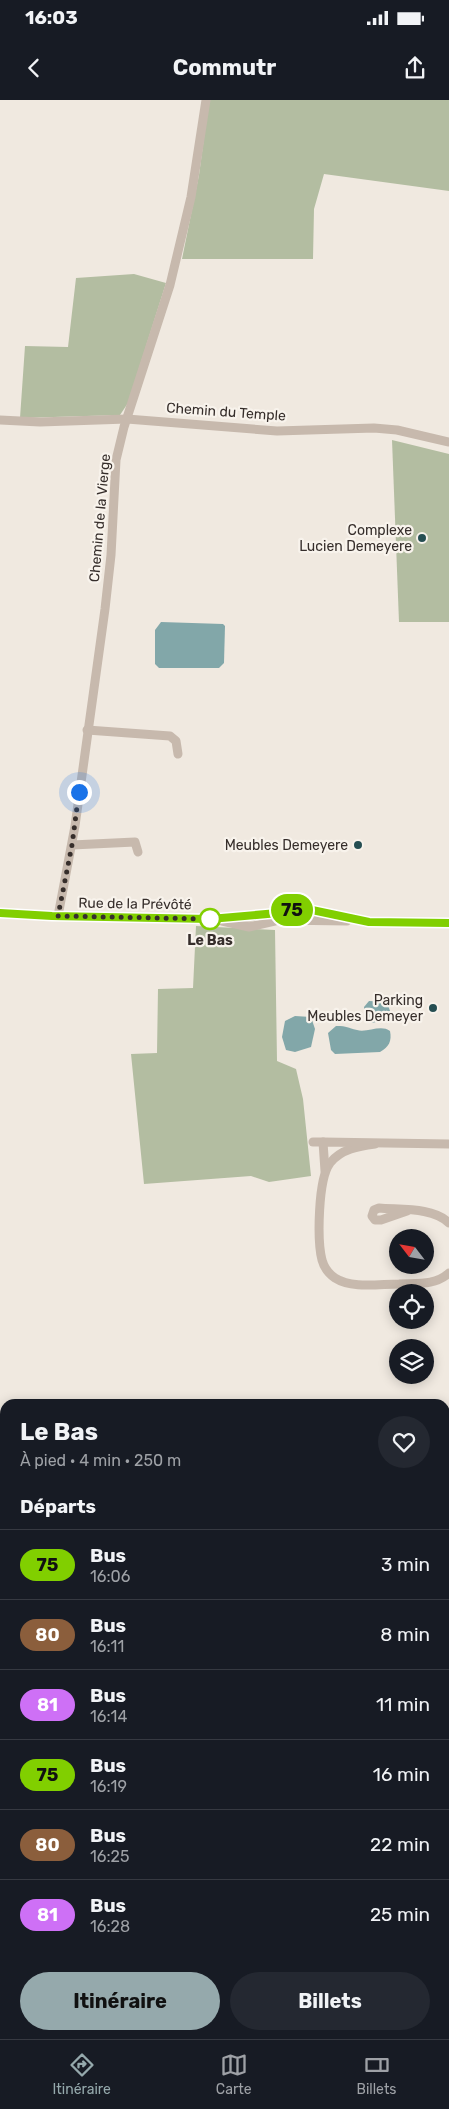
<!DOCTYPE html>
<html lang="fr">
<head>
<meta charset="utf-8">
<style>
  :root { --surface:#171b24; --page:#242831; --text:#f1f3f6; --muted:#9ea1a6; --line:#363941; --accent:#95a9ac }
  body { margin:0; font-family:Rubik,sans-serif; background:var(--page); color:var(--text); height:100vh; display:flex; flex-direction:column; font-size:19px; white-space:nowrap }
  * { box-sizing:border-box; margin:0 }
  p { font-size:16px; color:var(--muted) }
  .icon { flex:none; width:28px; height:28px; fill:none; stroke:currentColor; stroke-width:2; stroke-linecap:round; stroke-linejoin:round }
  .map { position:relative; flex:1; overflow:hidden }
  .sheet { position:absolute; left:0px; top:1299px; width:450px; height:641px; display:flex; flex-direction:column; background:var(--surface); border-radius:15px 15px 0 0; box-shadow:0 2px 12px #0003 }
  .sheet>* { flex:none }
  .badge { padding:0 10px; border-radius:16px; font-size:18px; line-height:32px }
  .needle { width:32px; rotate:301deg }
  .tools { position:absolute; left:389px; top:1129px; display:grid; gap:10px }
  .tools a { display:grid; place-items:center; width:45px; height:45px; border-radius:50%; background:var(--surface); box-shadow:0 2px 12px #0003; font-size:25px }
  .you { position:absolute; width:25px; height:25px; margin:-12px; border:4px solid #fff; border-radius:50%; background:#1a73e8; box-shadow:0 0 0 8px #1a73e833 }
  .map>.badge { position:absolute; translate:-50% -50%; box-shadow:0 0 0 2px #fff }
  h2 { padding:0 20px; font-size:19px; line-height:45px }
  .round { display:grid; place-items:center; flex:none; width:52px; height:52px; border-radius:26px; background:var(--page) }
  .head { display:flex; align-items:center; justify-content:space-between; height:85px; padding:0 20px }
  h1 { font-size:24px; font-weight:700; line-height:38px }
  .cta { display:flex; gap:10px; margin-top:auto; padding:10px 20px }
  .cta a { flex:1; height:58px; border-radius:30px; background:var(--accent); color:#111; font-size:20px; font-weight:700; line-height:58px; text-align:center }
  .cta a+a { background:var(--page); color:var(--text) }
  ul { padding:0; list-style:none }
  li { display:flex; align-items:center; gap:15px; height:70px; padding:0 20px; border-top:1px solid var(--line) }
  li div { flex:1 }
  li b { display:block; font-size:19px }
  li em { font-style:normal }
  li .badge { min-width:55px; font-weight:700; text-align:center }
  .status { display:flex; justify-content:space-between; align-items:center; height:35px; padding:0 25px; background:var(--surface); direction:ltr }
  .status svg { height:14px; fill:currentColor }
  header { display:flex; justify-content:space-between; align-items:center; height:65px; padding:0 20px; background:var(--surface); font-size:22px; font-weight:700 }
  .menu { display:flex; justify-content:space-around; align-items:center; height:70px; border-top:1px solid var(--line); background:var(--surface); font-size:14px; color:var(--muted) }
  .menu a { display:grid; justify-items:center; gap:2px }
  .menu .active { color:var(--accent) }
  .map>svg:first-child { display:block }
  .green { fill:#b3bda1 }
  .water { fill:#82a7a9 }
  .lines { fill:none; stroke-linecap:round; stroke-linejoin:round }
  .minor { stroke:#c7b9ad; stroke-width:9 }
  .rail-casing { stroke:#362e2b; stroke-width:4.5 }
  .rail { stroke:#f8f3ec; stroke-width:2.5; stroke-dasharray:8; stroke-linecap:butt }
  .line-casing { stroke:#fff; stroke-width:11 }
  .line { stroke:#81cf00; stroke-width:8 }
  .walk { stroke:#362e2b; stroke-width:5; stroke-dasharray:0 9 }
  .poi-dot { fill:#254e52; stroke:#f8f3ec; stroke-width:2 }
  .stop-dot { fill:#fff; stroke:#81cf00; stroke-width:2.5 }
  .labels { text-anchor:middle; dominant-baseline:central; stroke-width:4.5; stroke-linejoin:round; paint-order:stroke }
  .street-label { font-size:14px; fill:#362e2b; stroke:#f8f3ec }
  .poi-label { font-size:14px; fill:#362e2b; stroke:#f8f3ec; text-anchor:end }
  .stop-label { font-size:14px; font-weight:bold; fill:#362e2b; stroke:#f8f3ec }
</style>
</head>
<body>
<div class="status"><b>16:03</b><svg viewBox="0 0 49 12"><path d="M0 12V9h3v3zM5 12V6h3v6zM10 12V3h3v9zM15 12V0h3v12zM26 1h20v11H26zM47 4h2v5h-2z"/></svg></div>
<header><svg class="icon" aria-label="back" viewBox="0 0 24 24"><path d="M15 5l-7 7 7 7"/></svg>Commutr<svg class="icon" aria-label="share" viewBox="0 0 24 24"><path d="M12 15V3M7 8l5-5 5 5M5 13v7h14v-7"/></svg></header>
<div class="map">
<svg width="449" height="1939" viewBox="0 0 449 1939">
  <rect width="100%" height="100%" fill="#f0e9e0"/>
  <g class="green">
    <path d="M209,0H449V91L324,74L314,109L313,159H182L199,75Z"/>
    <path d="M134,174L166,183L128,303L120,315L20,318L25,246L68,247L76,178Z"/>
    <path d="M392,340L449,354V522H399Z"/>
    <path d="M196,826L275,830L277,961L296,969L303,999L311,1076L269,1082L251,1076L144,1084L131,954L157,953L158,889L193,888Z"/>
    <path d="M5,1366V1536H0V1367Z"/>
    <path d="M449,1623V1649L445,1654V1627Z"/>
    <path d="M449,1667V1792L445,1793V1672Z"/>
    <path d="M5,1845V1935H183L179,1939H0V1846Z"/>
    <path d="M199,1935H234L230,1939H195Z"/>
  </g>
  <g class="water">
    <path d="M161,522L223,524L225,526L224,563L219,568H159L155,564V530Z"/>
    <path d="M369,901L387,902L390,911L387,920L371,923L366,921L364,907Z"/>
    <path d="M295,916L311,917L315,929L311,947L295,952L286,950L282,937L285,921Z"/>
    <path d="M336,926C348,926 347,928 357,930C367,933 381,924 390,931C392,941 389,947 380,952L335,954L331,950L328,933Z"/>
    <path d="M449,1720V1786L445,1787V1725Z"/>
  </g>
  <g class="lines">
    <g class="minor">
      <path d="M0,320L40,322L127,319L277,331L374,328L397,330L449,342"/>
      <path d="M87,630L170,636L176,641L178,654"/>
      <path d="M72,745L135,742L138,752"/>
      <path d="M0,813L52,816L210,819L250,817L283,811L312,810L369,822"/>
      <path d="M58,816L75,726L105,509L111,455L116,360L124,327L170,185L191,97L206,0"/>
      <path d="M222,821L249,827L279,820L347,821"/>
      <path d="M365,822L449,823"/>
      <path d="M313,1042H323"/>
      <path d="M375,1044C359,1046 341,1049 330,1063C318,1079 317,1140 322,1160C324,1167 329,1174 335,1178C352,1189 379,1184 399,1184C416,1183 435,1186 449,1173"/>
      <path d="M325,1071L323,1042L449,1044"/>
      <path d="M407,1111L381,1120H375L372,1116L374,1110L379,1108C400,1110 433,1107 449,1123"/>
      <path d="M445,1698L449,1693"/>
      <path d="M0,1769L5,1768"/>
    </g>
    <g class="rail-casing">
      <g id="rail">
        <path d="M445,1665L449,1661"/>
        <path d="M190,1939L193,1935"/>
      </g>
    </g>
    <use href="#rail" class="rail"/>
  </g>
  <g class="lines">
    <g class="line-casing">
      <path id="line" d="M0,813L52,816L210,819L312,810L369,822L449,823"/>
    </g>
    <use href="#line" class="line"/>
    <path class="walk" d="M79,692L72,745L58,816L210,819"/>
  </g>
  <g class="poi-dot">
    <circle cx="422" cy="438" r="5"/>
    <circle cx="358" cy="745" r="5"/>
    <circle cx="433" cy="908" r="5"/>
  </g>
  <circle class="stop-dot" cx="210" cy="819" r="10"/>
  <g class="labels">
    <g class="street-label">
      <text transform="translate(226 312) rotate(4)">Chemin du Temple</text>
      <text transform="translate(100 418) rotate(-85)">Chemin de la Vierge</text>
      <text transform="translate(135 804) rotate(1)">Rue de la Prévôté</text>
    </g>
    <g class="poi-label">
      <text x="412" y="430">Complexe<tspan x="412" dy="16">Lucien Demeyere</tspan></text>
      <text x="348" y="745">Meubles Demeyere</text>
      <text x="423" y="900">Parking<tspan x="423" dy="16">Meubles Demeyer</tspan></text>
    </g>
    <g class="stop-label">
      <text x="210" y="840">Le Bas</text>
    </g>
  </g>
</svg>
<div class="tools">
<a><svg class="needle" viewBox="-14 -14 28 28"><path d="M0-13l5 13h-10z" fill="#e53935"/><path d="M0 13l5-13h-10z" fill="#9ea1a6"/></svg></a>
<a><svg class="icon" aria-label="locate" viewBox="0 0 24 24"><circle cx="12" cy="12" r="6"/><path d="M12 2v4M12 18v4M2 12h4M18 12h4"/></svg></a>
<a><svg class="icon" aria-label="layers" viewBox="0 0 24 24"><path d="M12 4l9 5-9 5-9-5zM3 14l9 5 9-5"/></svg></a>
</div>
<div class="you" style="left:79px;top:692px"></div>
<b class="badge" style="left:292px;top:810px;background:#81cf00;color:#111">75</b>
<section class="sheet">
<div class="head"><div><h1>Le Bas</h1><p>À pied · 4 min · 250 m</p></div><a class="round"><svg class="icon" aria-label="heart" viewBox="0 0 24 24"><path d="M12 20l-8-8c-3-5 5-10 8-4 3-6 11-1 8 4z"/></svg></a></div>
<h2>Départs</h2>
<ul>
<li><span class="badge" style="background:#81cf00;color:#111">75</span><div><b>Bus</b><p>16:06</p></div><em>3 min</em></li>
<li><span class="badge" style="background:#8b5e3c;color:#fff">80</span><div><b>Bus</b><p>16:11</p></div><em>8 min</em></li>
<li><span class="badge" style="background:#ce70f6;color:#fff">81</span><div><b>Bus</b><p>16:14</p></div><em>11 min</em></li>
<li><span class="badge" style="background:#81cf00;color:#111">75</span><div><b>Bus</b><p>16:19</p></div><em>16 min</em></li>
<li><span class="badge" style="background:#8b5e3c;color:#fff">80</span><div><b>Bus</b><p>16:25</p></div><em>22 min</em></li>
<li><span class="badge" style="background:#ce70f6;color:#fff">81</span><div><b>Bus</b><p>16:28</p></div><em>25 min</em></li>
</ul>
<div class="cta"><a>Itinéraire</a><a>Billets</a></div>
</section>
</div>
<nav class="menu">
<a class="active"><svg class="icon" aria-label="directions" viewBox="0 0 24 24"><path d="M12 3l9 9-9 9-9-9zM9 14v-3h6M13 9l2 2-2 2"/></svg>Itinéraire</a>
<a><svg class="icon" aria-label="map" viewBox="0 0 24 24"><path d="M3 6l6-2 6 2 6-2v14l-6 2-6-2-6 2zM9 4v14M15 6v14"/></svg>Carte</a>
<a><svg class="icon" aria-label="tickets" viewBox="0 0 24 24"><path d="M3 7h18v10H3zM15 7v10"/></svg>Billets</a>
</nav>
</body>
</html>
